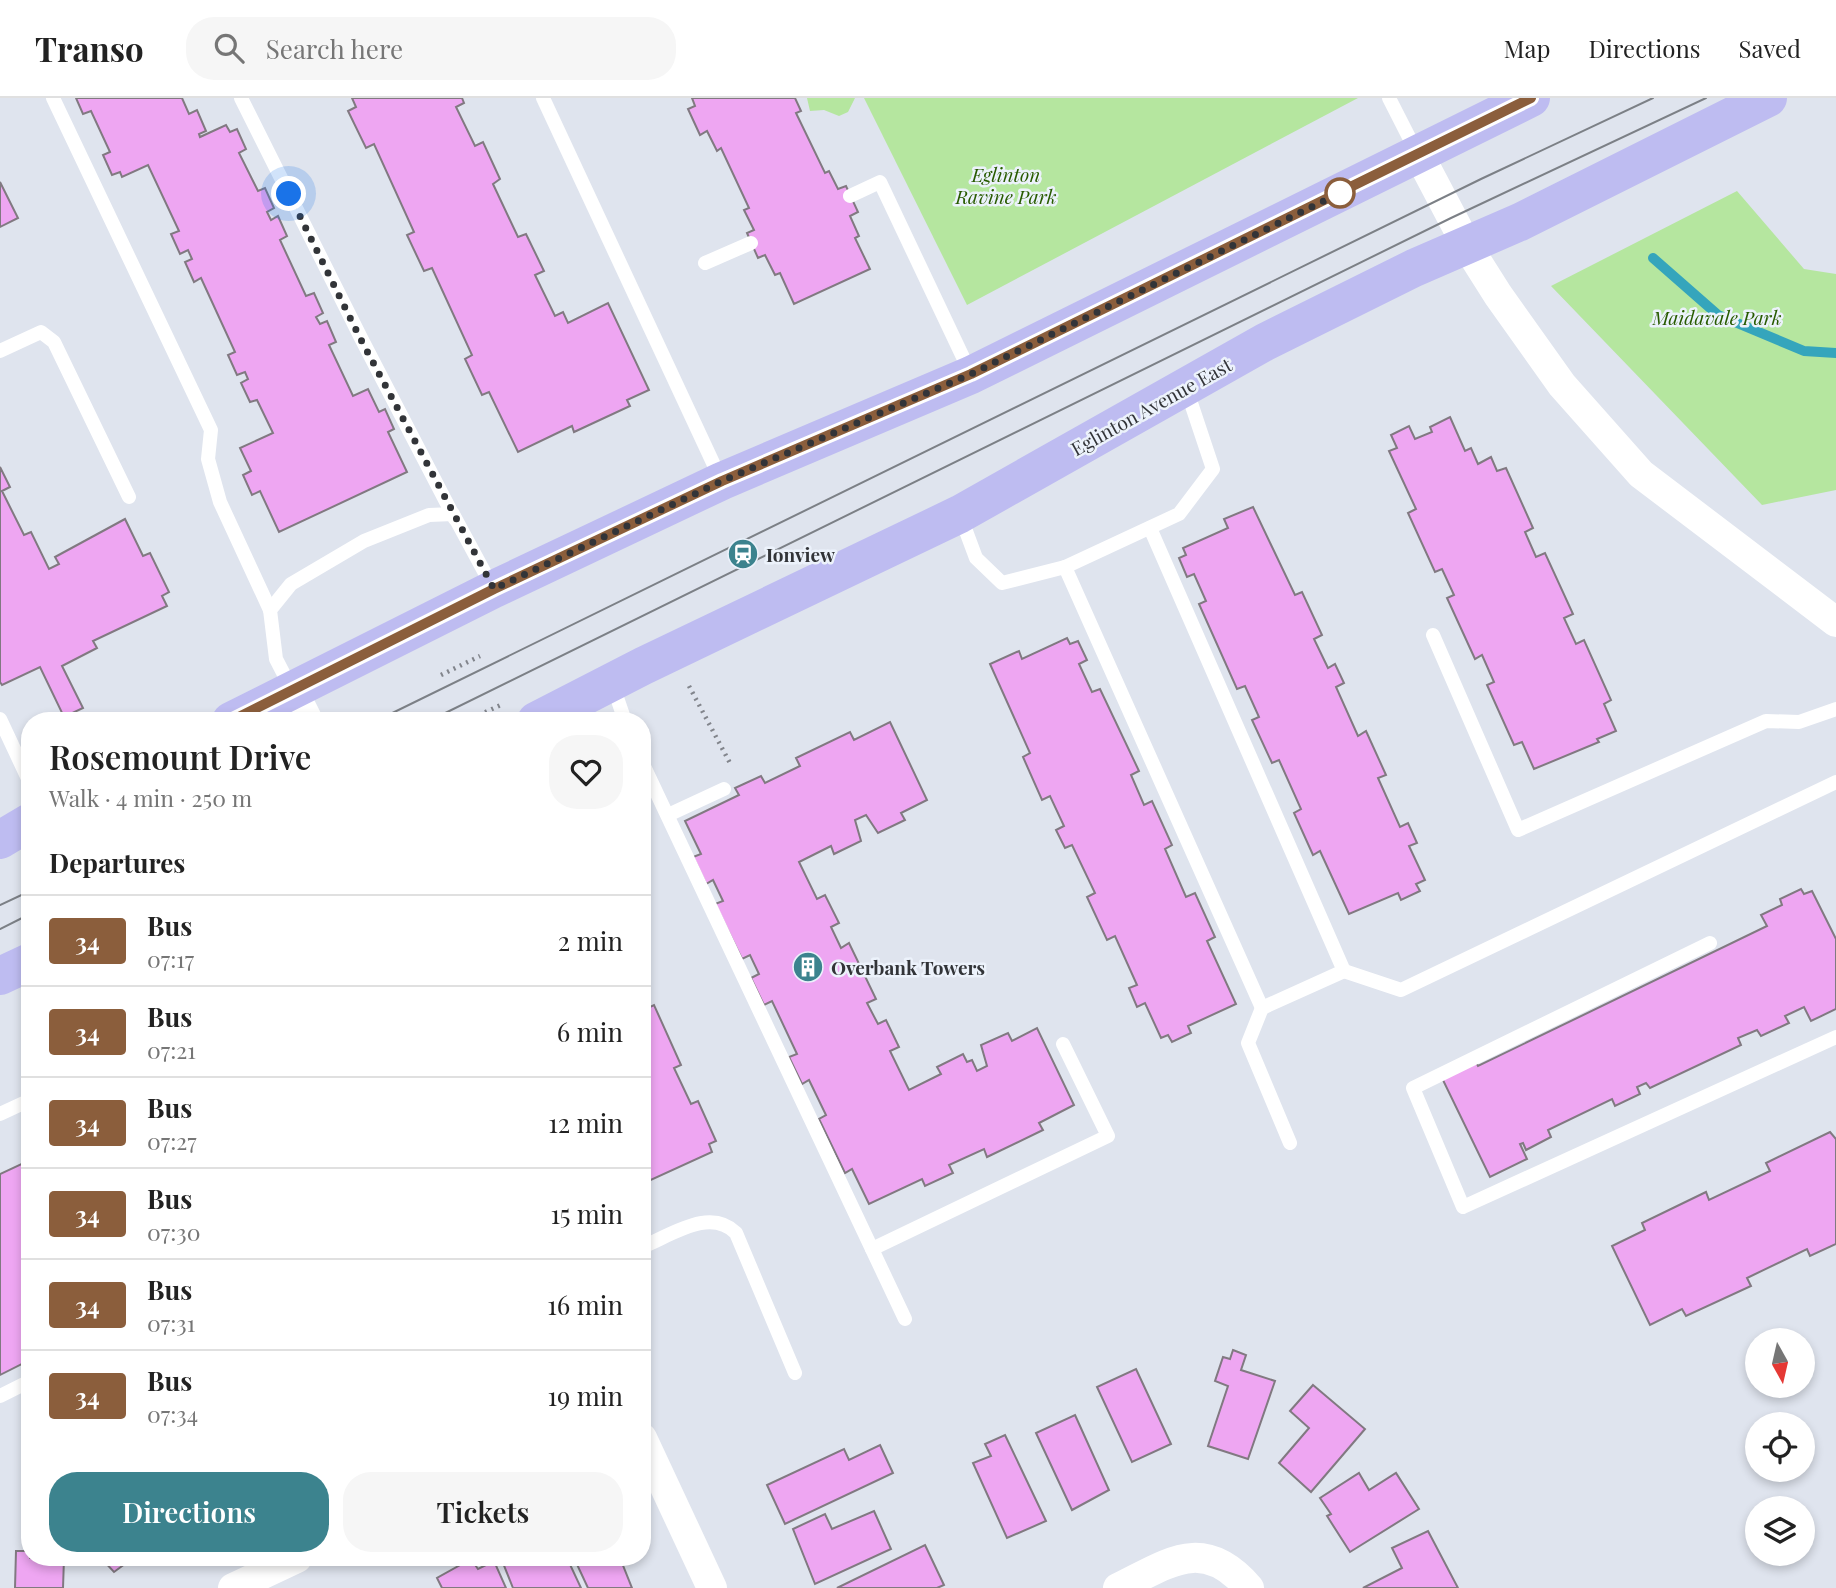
<!DOCTYPE html>
<html lang="en">
<head>
<meta charset="utf-8">
<style>
  :root { --surface:#fff; --page:#f6f6f6; --text:#222; --muted:#767676; --line:#e0e0e0; --accent:#3c838e }
  body { margin:0; font-family:"Playfair Display",serif; background:var(--page); color:var(--text); height:100vh; display:flex; flex-direction:column; font-size:26px; white-space:nowrap }
  * { box-sizing:border-box; margin:0 }
  p { font-size:23px; color:var(--muted) }
  .icon { flex:none; width:38px; height:38px; fill:none; stroke:currentColor; stroke-width:2; stroke-linecap:round; stroke-linejoin:round }
  .map { position:relative; flex:1; overflow:hidden }
  .side { position:absolute; left:21px; top:614px; width:630px; height:854px; display:flex; flex-direction:column; background:var(--surface); border-radius:28px; box-shadow:0 4px 10px #0003 }
  .side>* { flex:none }
  .badge { padding:0 14px; border-radius:5px; font-size:24px; line-height:46px }
  .needle { width:46px; rotate:172deg }
  .controls { position:absolute; left:1745px; top:1230px; display:grid; gap:14px }
  .controls a { display:grid; place-items:center; width:70px; height:70px; border-radius:50%; background:var(--surface); box-shadow:0 4px 10px #0003; font-size:35px }
  .you { position:absolute; width:35px; height:35px; margin:-18px; border:5px solid #fff; border-radius:50%; background:#1a73e8; box-shadow:0 0 0 10px #1a73e833 }
  .map>.badge { position:absolute; translate:-50% -50%; box-shadow:0 0 0 4px #fff }
  h2 { padding:0 28px; font-size:26px; line-height:63px }
  .round { display:grid; place-items:center; flex:none; width:74px; height:74px; border-radius:28px; background:var(--page) }
  .overview { display:flex; align-items:center; justify-content:space-between; height:119px; padding:0 28px }
  h1 { font-size:33px; font-weight:600; line-height:52px }
  .action { display:flex; gap:14px; margin-top:auto; padding:14px 28px }
  .action a { flex:1; height:80px; border-radius:28px; background:var(--accent); color:#fff; font-size:28px; font-weight:600; line-height:80px; text-align:center }
  .action a+a { background:var(--page); color:var(--text) }
  ul { padding:0; list-style:none }
  li { display:flex; align-items:center; gap:21px; height:91px; padding:0 28px; border-top:2px solid var(--line) }
  li div { flex:1 }
  li b { display:block; font-size:26px }
  li em { font-style:normal }
  li .badge { min-width:77px; font-weight:700; text-align:center }
  header { display:flex; align-items:center; gap:42px; box-sizing:border-box; height:98px; padding:0 35px; background:var(--surface); border-bottom:2px solid var(--line) }
  header strong { font-size:33px }
  nav { display:flex; gap:38px; margin-inline-start:auto; font-size:24px }
  .search { width:490px; height:63px; background:var(--page); display:flex; align-items:center; gap:18px; box-sizing:border-box; padding:0 24px; border-radius:28px; color:var(--muted); font-size:26px }
  .map>svg:first-child { display:block }
  .green { fill:#b5e69f }
  .lines { fill:none; stroke-linecap:round; stroke-linejoin:round }
  .stream { stroke:#35a5bc; stroke-width:10 }
  .building { fill:#eea6f2; stroke:#817981; stroke-width:2 }
  .path { stroke:#82858c; stroke-width:4.5; stroke-dasharray:2 5; stroke-linecap:butt }
  .service { stroke:#fff; stroke-width:14 }
  .minor { stroke:#fff; stroke-width:30 }
  .primary { stroke:#bebcf1; stroke-width:38 }
  .tram { stroke:#7c8086; stroke-width:2 }
  .line-casing { stroke:#fff; stroke-width:16 }
  .line { stroke:#8b5e3c; stroke-width:10 }
  .walk { stroke:#323438; stroke-width:7; stroke-dasharray:0 12.6 }
  .stop-dot { fill:#fff; stroke:#8b5e3c; stroke-width:3.5 }
  .labels { text-anchor:middle; dominant-baseline:central; stroke-width:5; stroke-linejoin:round; paint-order:stroke }
  .park-label { font-size:19px; font-style:italic; fill:#285b00; stroke:#ecf2fb }
  .street-label { font-size:19px; fill:#323438; stroke:#ecf2fb }
  .poi-label { font-size:19px; font-weight:bold; fill:#323438; stroke:#ecf2fb; text-anchor:start }
</style>
</head>
<body>
<header>
<strong>Transo</strong>
<div class="search"><svg class="icon" aria-label="search" viewBox="0 0 24 24"><circle cx="10" cy="10" r="6"/><path d="M15 15l6 6"/></svg>Search here</div>
<nav><a>Map</a><a>Directions</a><a>Saved</a></nav>
</header>
<div class="map">
<svg width="1836" height="1490" viewBox="0 0 1836 1490">
  <rect width="100%" height="100%" fill="#dfe4ee"/>
  <g class="green">
    <path d="M807,0H855L848,14L839,18L824,12L810,13Z"/>
    <path d="M864,0H1358L967,207Z"/>
    <path d="M1737,93L1804,171L1836,176V392L1762,407L1551,188Z"/>
  </g>
  <g class="lines">
    <path class="stream" d="M1653,160L1718,217L1804,253L1836,255"/>
  </g>
  <g class="building">
    <path d="M76,0H182L189,16L197,12L206,33L199,36L200,39L226,27L230,34L237,31L246,51L239,55L258,93L265,90L274,110L267,114L271,122L278,118L287,138L280,142L306,198L314,195L323,215L316,219L320,226L327,223L336,244L329,247L353,298L368,291L379,314L385,311L394,331L388,334L407,374L279,434L260,393L252,397L243,377L251,373L240,350L273,335L257,302L250,304L241,285L248,281L245,274L237,277L228,257L235,254L201,180L194,184L185,164L192,161L188,152L180,156L171,136L179,133L148,67L122,79L120,74L112,77L103,57L110,54L91,13L83,16Z"/>
    <path d="M352,0H462L464,5L456,9L475,48L483,44L500,81L493,86L518,139L526,136L544,173L535,177L555,218L563,214L568,225L608,205L649,292L627,302L630,308L574,334L572,328L518,354L489,294L482,297L465,261L472,257L432,170L424,173L407,137L414,134L374,46L366,50L348,13L356,9Z"/>
    <path d="M692,0H795L801,13L796,15L825,75L829,73L838,91L846,88L858,114L850,118L859,138L855,140L870,171L794,206L780,175L775,177L765,157L758,160L747,135L754,132L744,112L749,110L721,50L717,53L707,33L700,37L688,11L695,8Z"/>
    <path d="M0,84L18,120L0,129Z"/>
    <path d="M1450,319L1465,353L1471,350L1478,366L1491,359L1497,373L1506,370L1533,430L1525,434L1536,459L1545,455L1573,516L1564,520L1576,546L1584,542L1611,602L1604,606L1616,633L1597,641L1599,644L1534,671L1522,644L1514,647L1487,587L1494,584L1482,557L1475,561L1447,500L1454,497L1442,471L1435,474L1408,415L1416,411L1389,353L1397,350L1391,337L1409,328L1415,341L1432,334L1430,329Z"/>
    <path d="M0,369L10,389L2,393L24,437L31,434L49,471L59,466L55,459L125,421L143,458L150,455L169,494L162,498L167,508L93,543L97,550L62,568L83,610L64,619L40,569L2,587L0,584Z"/>
    <path d="M1253,409L1295,497L1302,494L1322,537L1314,541L1328,570L1335,566L1344,585L1336,589L1358,638L1366,633L1386,677L1378,680L1400,729L1408,725L1417,745L1409,748L1425,782L1416,786L1420,793L1401,802L1398,795L1349,816L1320,753L1313,757L1294,715L1301,711L1279,662L1272,665L1252,622L1259,619L1245,588L1237,591L1199,506L1206,503L1194,476L1187,479L1179,460L1186,457L1183,450L1228,430L1224,421Z"/>
    <path d="M1067,540L1070,546L1078,543L1087,562L1079,566L1092,594L1100,591L1139,673L1131,677L1144,707L1152,703L1172,747L1165,751L1186,799L1195,795L1215,839L1207,843L1236,906L1188,928L1191,935L1172,944L1168,937L1161,940L1145,905L1137,909L1129,890L1137,887L1115,838L1107,842L1087,799L1095,795L1072,747L1065,750L1056,732L1064,728L1050,698L1042,702L1023,659L1030,655L990,566L1019,553L1022,561Z"/>
    <path d="M890,624L927,702L901,715L905,722L878,735L866,717L855,722L861,743L834,756L831,748L799,764L817,801L825,797L839,825L831,829L841,850L849,845L876,901L867,905L878,926L886,922L899,949L890,953L909,992L941,976L937,969L963,956L967,964L972,962L977,973L987,968L981,947L1008,935L1012,943L1037,930L1074,1007L1039,1025L1043,1032L987,1059L984,1051L949,1067L953,1075L925,1088L922,1081L869,1106L852,1071L845,1075L819,1021L826,1017L809,982L802,986L789,959L797,956L772,903L764,907L751,880L759,876L750,857L742,861L715,806L723,803L713,782L706,786L693,759L701,756L685,723L739,697L735,690L761,678L765,685L800,668L796,660L850,634L854,642Z"/>
    <path d="M1801,791L1804,796L1812,793L1836,841V911L1811,923L1804,909L1785,918L1789,925L1761,938L1757,932L1738,940L1741,947L1650,990L1646,985L1637,989L1640,996L1615,1008L1612,1001L1548,1032L1551,1039L1526,1052L1523,1045L1520,1046L1527,1061L1490,1079L1441,978L1475,962L1478,968L1767,828L1761,817L1782,807L1780,801Z"/>
    <path d="M642,903L646,911L654,907L681,967L674,970L691,1006L698,1003L716,1043L709,1046L712,1054L642,1086Z"/>
    <path d="M1830,1034L1836,1041V1146L1810,1158L1807,1151L1747,1180L1751,1188L1686,1218L1682,1211L1650,1227L1612,1148L1645,1132L1642,1125L1706,1094L1709,1102L1770,1073L1766,1065Z"/>
    <path d="M30,1062V1262L0,1277V1076Z"/>
    <path d="M1233,1252L1246,1257L1241,1272L1275,1283L1248,1361L1208,1348L1228,1288L1215,1283L1223,1259L1230,1261Z"/>
    <path d="M1136,1271L1171,1346L1132,1364L1097,1289Z"/>
    <path d="M1313,1287L1365,1331L1311,1394L1279,1365L1309,1330L1290,1313Z"/>
    <path d="M1075,1317L1109,1392L1072,1412L1036,1335Z"/>
    <path d="M1005,1337L1046,1423L1007,1440L973,1365L991,1358L985,1346Z"/>
    <path d="M880,1347L893,1375L785,1426L767,1387L844,1351L849,1362Z"/>
    <path d="M1359,1375L1369,1392L1396,1375L1419,1411L1350,1454L1327,1418L1331,1416L1320,1400Z"/>
    <path d="M874,1413L891,1451L815,1486L793,1431L825,1416L832,1431Z"/>
    <path d="M1428,1433L1458,1490H1363L1402,1470L1392,1450Z"/>
    <path d="M925,1447L944,1487L937,1490H837Z"/>
    <path d="M16,1453H30V1460H64L63,1490H15Z"/>
    <path d="M101,1460H133L114,1474Z"/>
    <path d="M501,1460H567L581,1490H513Z"/>
    <path d="M574,1460H620L632,1490H588Z"/>
    <path d="M471,1461L478,1471L494,1463L506,1490H442L437,1480Z"/>
  </g>
  <g class="lines">
    <g class="path">
      <path d="M441,577L480,558"/>
      <path d="M689,588L731,667"/>
      <path d="M466,623L503,606"/>
    </g>
    <g class="service">
      <path d="M53,0L211,332L208,361L220,404L270,512"/>
      <path d="M241,0L361,240L455,421"/>
      <path d="M543,0L721,382"/>
      <path d="M1389,0L1417,55"/>
      <path d="M850,98L880,84L970,274"/>
      <path d="M705,165L751,145"/>
      <path d="M0,253L41,234L54,244L129,399"/>
      <path d="M960,417L976,460L1002,485L1065,469L1179,416L1213,371L1186,290"/>
      <path d="M1065,469L1262,910L1344,873L1150,430"/>
      <path d="M1433,537L1518,732L1766,623L1799,624L1836,611"/>
      <path d="M612,585L625,623"/>
      <path d="M291,590L276,561L270,512L291,486L364,443L429,417L453,416L493,490"/>
      <path d="M0,621L30,685"/>
      <path d="M642,664L905,1221"/>
      <path d="M668,717L724,691"/>
      <path d="M1710,845L1413,990L1463,1109L1836,939"/>
      <path d="M1344,873L1401,892L1836,684"/>
      <path d="M1262,910L1248,945L1290,1045"/>
      <path d="M0,1016L30,1002"/>
      <path d="M642,1149C672,1137 710,1109 736,1135L795,1275"/>
      <path d="M872,1151L1108,1038L1063,946"/>
      <path d="M0,1298L30,1283"/>
    </g>
    <g class="minor">
      <path d="M1418,55L1467,148L1498,197L1562,287L1641,376L1836,524"/>
      <path d="M292,591L308,623"/>
      <path d="M642,1340L712,1490"/>
      <path d="M233,1490L297,1460"/>
      <path d="M1118,1490C1169,1465 1203,1437 1249,1490"/>
    </g>
    <g class="primary">
      <path d="M231,623L494,491L722,383L971,277L1531,0"/>
      <path d="M536,623L643,568L960,416L1265,244L1414,170L1520,124L1768,0"/>
      <path d="M0,742L30,724"/>
      <path d="M0,878L30,864"/>
    </g>
    <g class="tram">
      <path d="M376,623L1481,81L1653,0"/>
      <path d="M429,623L1451,120L1706,0"/>
      <path d="M0,807L30,793"/>
      <path d="M0,831L30,816"/>
    </g>
  </g>
  <g class="lines">
    <g class="line-casing">
      <path id="line" d="M231,623L494,491L722,383L971,276L1531,0"/>
    </g>
    <use href="#line" class="line"/>
    <path class="walk" d="M289,96L360,240L494,491L722,383L971,276L1346,92L1340,95"/>
  </g>
  <defs>
    <g id="station-disc" transform="scale(1.575)"><circle r="9.5" fill="#3c838e" stroke="#ecf2fb"/><path d="M-3-6H3Q5-6 5-4V2Q5 4 3 4L4.5 6H3L1.5 4h-3L-3 6H-4.5L-3 4Q-5 4-5 2V-4Q-5-6-3-6ZM-3.5-4v3h7v-3ZM-3.5 1v1.5H-2V1ZM2 1v1.5H3.5V1Z" fill="#fff"/></g>
    <g id="building-disc" transform="scale(1.575)"><circle r="9.5" fill="#3c838e" stroke="#ecf2fb"/><path d="M-4-6H4V6H1V3H-1V6H-4ZM-2.5-4.3h1.7v1.8h-1.7ZM.8-4.3h1.7v1.8H.8ZM-2.5-1h1.7V.8h-1.7ZM.8-1h1.7V.8H.8Z" fill="#fff"/></g>
  </defs>
  <g fill-rule="evenodd">
    <use href="#station-disc" x="743" y="456"/>
    <use href="#building-disc" x="808" y="869"/>
  </g>
  <circle class="stop-dot" cx="1340" cy="95" r="14"/>
  <g class="labels">
    <g class="park-label">
      <text x="1006" y="76">Eglinton<tspan x="1006" dy="22">Ravine Park</tspan></text>
      <text x="1717" y="219">Maidavale Park</text>
    </g>
    <g class="street-label">
      <text transform="translate(1151 308) rotate(-29)">Eglinton Avenue East</text>
    </g>
    <g class="poi-label">
      <text x="766" y="456">Ionview</text>
      <text x="831" y="869">Overbank Towers</text>
    </g>
  </g>
</svg>
<div class="controls">
<a><svg class="needle" viewBox="-14 -14 28 28"><path d="M0-13l5 13h-10z" fill="#e53935"/><path d="M0 13l5-13h-10z" fill="#767676"/></svg></a>
<a><svg class="icon" aria-label="locate" viewBox="0 0 24 24"><circle cx="12" cy="12" r="6"/><path d="M12 2v4M12 18v4M2 12h4M18 12h4"/></svg></a>
<a><svg class="icon" aria-label="layers" viewBox="0 0 24 24"><path d="M12 4l9 5-9 5-9-5zM3 14l9 5 9-5"/></svg></a>
</div>
<div class="you" style="left:289px;top:96px"></div>
<section class="side">
<div class="overview"><div><h1>Rosemount Drive</h1><p>Walk · 4 min · 250 m</p></div><a class="round"><svg class="icon" aria-label="heart" viewBox="0 0 24 24"><path d="M12 20l-8-8c-3-5 5-10 8-4 3-6 11-1 8 4z"/></svg></a></div>
<h2>Departures</h2>
<ul>
<li><span class="badge" style="background:#8b5e3c;color:#fff">34</span><div><b>Bus</b><p>07:17</p></div><em>2 min</em></li>
<li><span class="badge" style="background:#8b5e3c;color:#fff">34</span><div><b>Bus</b><p>07:21</p></div><em>6 min</em></li>
<li><span class="badge" style="background:#8b5e3c;color:#fff">34</span><div><b>Bus</b><p>07:27</p></div><em>12 min</em></li>
<li><span class="badge" style="background:#8b5e3c;color:#fff">34</span><div><b>Bus</b><p>07:30</p></div><em>15 min</em></li>
<li><span class="badge" style="background:#8b5e3c;color:#fff">34</span><div><b>Bus</b><p>07:31</p></div><em>16 min</em></li>
<li><span class="badge" style="background:#8b5e3c;color:#fff">34</span><div><b>Bus</b><p>07:34</p></div><em>19 min</em></li>
</ul>
<div class="action"><a>Directions</a><a>Tickets</a></div>
</section>
</div>
</body>
</html>
